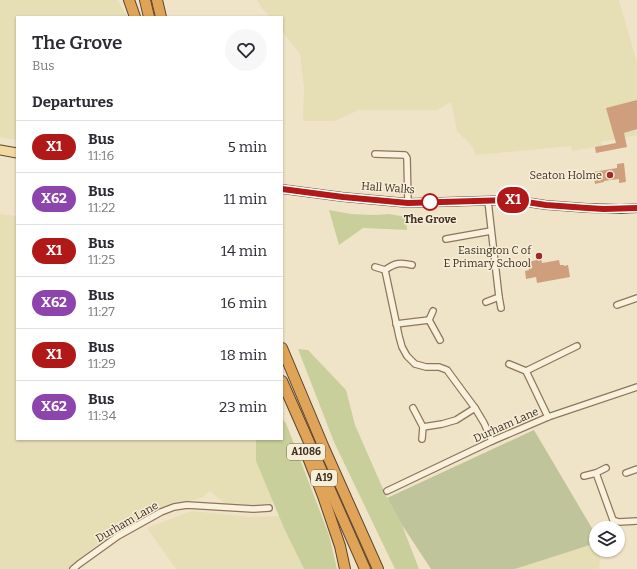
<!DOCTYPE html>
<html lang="en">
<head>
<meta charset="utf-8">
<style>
  :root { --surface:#fff; --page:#f7f7f7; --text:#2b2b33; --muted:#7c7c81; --line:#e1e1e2 }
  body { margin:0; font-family:Bitter,serif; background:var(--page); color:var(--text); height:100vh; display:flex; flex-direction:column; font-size:15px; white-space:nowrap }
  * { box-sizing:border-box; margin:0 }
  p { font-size:13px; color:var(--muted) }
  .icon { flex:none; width:22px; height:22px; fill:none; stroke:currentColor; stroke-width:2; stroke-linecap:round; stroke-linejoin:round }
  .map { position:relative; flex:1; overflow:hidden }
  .sheet { position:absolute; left:16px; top:16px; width:267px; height:424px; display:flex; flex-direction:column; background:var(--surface); border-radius:0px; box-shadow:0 1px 3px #0004 }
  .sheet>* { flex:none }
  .badge { padding:0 8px; border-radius:13px; font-size:14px; line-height:26px }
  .controls { position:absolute; left:589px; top:521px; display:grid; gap:8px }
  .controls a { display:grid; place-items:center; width:36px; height:36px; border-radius:50%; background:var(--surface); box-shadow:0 1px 3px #0004; font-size:20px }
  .map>.badge { position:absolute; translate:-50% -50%; box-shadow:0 0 0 2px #fff }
  h2 { padding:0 16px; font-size:15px; line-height:36px }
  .round { display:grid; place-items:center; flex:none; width:42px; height:42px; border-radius:21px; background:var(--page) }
  .head { display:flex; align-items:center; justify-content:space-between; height:68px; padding:0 16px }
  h1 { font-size:19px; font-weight:600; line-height:30px }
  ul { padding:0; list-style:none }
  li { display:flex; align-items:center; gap:12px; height:52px; padding:0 16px; border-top:1px solid var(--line) }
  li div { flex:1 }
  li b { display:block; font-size:15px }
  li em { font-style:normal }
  li .badge { min-width:44px; font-weight:700; text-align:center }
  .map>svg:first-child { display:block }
  .farmland { fill:#e6deb5 }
  .green { fill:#c9cf9b }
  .cemetery { fill:#bfc49a }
  .building { fill:#cf9f7d }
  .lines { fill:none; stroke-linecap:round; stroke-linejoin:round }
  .street-casing { stroke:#8d765c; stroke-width:8 }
  .secondary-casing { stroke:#6f573f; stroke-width:10 }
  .primary-casing { stroke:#5b4430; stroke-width:11 }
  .highway-casing { stroke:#5b4430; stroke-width:12 }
  .street { stroke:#faf1dc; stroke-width:5.5 }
  .secondary { stroke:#faf1dc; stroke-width:8 }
  .primary { stroke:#f3d9a0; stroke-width:9 }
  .highway { stroke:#e0a458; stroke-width:10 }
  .line-casing { stroke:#fff; stroke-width:9 }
  .line { stroke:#b11919; stroke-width:6 }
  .poi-dot { fill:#9e2a2b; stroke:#f7eed8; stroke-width:1.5 }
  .stop-dot { fill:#fff; stroke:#b11919; stroke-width:2 }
  .labels { text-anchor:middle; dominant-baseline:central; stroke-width:3; stroke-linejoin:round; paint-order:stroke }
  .shield { fill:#f7eed8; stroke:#756857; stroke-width:1 }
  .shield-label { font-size:10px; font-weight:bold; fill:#3d2e20 }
  .poi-label { font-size:11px; fill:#3d2e20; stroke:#f7eed8; text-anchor:end }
  .street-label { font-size:11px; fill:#3d2e20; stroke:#f7eed8 }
  .stop-label { font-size:11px; font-weight:bold; fill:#3d2e20; stroke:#f7eed8 }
</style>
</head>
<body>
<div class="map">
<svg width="637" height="569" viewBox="0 0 637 569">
  <rect width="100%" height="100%" fill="#f0e4c8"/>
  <g class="farmland">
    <path d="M0,0H117L128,17H17V140L0,137Z"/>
    <path d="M257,0H619L637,63V135L601,142L602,146L572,151L571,146L476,155L472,146L457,131L451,102L437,110H359L334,121H303L304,87L300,54L282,31V17H270L262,8Z"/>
    <path d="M0,214L17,216V439H256V461L274,503L259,505L224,503L210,491L203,497L166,508L95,546L68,569H0Z"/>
    <path d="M192,511L250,517L279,516L304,569H176L147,528Z"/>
    <path d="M596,543V550H601L599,569H515Z"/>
  </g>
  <g class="green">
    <path d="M329,210L351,214L374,215L389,214L406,217L407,230L363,228L339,245Z"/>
    <path d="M298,349L308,350L346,390L355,425L387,498L402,525L419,569H395L334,442Z"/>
    <path d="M282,419L286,423L329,535L337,569H304L284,528L256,461V439H282Z"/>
  </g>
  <path class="cemetery" d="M534,430L596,535V543L515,569H431L402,525L387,498Z"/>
  <g class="building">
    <path d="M637,100V129L624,133L627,147L596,153L595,147L616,143L606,108Z"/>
    <path d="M624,163L626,182L619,183V179L604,181V182L595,184L593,172L617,168V164Z"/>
    <path d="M541,259L542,263L559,260L560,265H564V266L568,265L570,277L537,283L536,277L526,279L525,271L529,270L528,262Z"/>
  </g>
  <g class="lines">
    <g class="street-casing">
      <g id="street">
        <path d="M375,154L405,155L407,158L408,203"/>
        <path d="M446,239L491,231"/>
        <path d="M375,267L385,270C395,263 400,262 412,265"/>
        <path d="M385,270L399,336L402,347L407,356L415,364L426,367H439L447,370L475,408L484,423L492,441"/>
        <path d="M499,297L501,308"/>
        <path d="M486,302L499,297L488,201"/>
        <path d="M617,305L637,298"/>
        <path d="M433,311L429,320L440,340"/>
        <path d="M396,324L429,320"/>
        <path d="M509,364L526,371L577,346"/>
        <path d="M526,371L548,417"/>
        <path d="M413,408L423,427L422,439"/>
        <path d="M423,427L442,424L456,420L475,408"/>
        <path d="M596,473L613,520L619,522L637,521"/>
        <path d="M626,473L637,469"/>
        <path d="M584,476L596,473L606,468"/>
        <path d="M387,491L492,441L548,417L637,387"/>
        <path d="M73,569L79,564L118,536L161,512L174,507L187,505L253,509L269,508"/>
      </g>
    </g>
    <g class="secondary-casing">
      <path id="secondary" d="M282,189L343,197L408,203L513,200L546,205L587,208L621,209L637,208"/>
    </g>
    <g class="primary-casing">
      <path id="primary" d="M0,150L17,153"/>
    </g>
    <g class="highway-casing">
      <g id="highway">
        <path d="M129,0L135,17"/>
        <path d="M145,0L149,17"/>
        <path d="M157,0L161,17"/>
        <path d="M282,348L324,448L378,569"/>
        <path d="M282,381L365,569"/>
        <path d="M307,455L323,496L340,546L345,569"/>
      </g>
    </g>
    <use href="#street" class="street"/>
    <use href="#secondary" class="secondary"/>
    <use href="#primary" class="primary"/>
    <use href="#highway" class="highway"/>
  </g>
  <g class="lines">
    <g class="line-casing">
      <path id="line" d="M282,189L343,197L408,203L513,200L546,205L587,208L604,209L637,208"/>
    </g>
    <use href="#line" class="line"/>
  </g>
  <g class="poi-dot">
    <circle cx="610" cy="175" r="4"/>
    <circle cx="539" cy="256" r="4"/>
  </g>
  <circle class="stop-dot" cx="430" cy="202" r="8"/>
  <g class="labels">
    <g class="shield">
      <rect x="287" y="444" width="38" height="16" rx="3"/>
      <rect x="311" y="470" width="26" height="16" rx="3"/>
    </g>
    <g class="shield-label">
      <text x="306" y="452">A1086</text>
      <text x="324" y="478">A19</text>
    </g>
    <g class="poi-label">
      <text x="602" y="175">Seaton Holme</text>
      <text x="531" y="250">Easington C of<tspan x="531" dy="13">E Primary School</tspan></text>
    </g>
    <g class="street-label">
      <text transform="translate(388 188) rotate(4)">Hall Walks</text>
      <text transform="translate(506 425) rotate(-24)">Durham Lane</text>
      <text transform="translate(127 522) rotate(-30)">Durham Lane</text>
    </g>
    <g class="stop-label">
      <text x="430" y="219">The Grove</text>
    </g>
  </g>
</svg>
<div class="controls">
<a><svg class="icon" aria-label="layers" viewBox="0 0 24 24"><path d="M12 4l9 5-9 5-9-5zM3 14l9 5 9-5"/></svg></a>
</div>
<b class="badge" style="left:513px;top:200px;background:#b11919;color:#fff">X1</b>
<section class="sheet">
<div class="head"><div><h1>The Grove</h1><p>Bus</p></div><a class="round"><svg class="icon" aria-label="heart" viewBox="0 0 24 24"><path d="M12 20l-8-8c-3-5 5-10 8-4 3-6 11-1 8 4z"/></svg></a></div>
<h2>Departures</h2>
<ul>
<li><span class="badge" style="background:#b11919;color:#fff">X1</span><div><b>Bus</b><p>11:16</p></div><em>5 min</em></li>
<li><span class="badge" style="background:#8e44ad;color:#fff">X62</span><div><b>Bus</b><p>11:22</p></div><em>11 min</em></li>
<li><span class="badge" style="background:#b11919;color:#fff">X1</span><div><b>Bus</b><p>11:25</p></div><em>14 min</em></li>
<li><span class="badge" style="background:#8e44ad;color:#fff">X62</span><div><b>Bus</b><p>11:27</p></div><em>16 min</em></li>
<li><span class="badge" style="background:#b11919;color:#fff">X1</span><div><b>Bus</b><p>11:29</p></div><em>18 min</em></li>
<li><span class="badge" style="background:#8e44ad;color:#fff">X62</span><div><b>Bus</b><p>11:34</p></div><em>23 min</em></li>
</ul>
</section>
</div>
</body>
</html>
